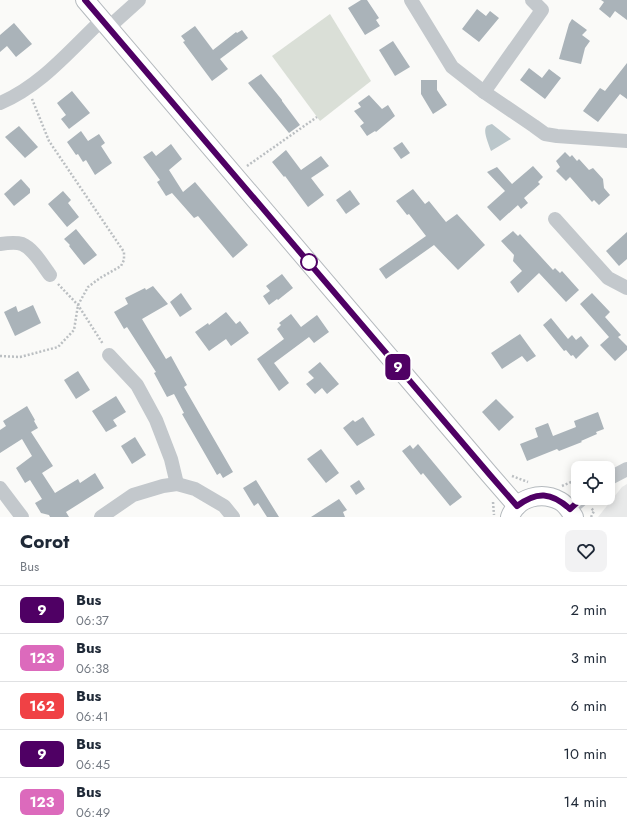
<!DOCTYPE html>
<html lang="fr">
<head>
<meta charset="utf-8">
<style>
  :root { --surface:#fff; --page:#f2f2f3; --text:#1f2937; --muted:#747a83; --line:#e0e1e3 }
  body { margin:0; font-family:Jost,sans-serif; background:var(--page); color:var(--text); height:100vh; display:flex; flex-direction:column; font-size:15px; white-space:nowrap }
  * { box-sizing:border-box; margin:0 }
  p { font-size:13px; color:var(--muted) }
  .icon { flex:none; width:22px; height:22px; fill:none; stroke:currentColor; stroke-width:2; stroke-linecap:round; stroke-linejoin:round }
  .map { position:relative; height:517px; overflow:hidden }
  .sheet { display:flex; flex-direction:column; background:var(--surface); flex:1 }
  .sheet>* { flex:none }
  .badge { padding:0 8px; border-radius:6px; font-size:14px; line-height:26px }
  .fabs { position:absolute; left:571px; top:461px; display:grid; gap:8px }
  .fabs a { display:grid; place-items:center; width:44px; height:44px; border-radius:8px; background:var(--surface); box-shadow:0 2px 10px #0003; font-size:20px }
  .map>.badge { position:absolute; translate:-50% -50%; box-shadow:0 0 0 2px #fff }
  .round { display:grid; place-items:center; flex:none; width:42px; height:42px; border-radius:8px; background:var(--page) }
  .overview { display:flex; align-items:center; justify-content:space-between; height:68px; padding:0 20px }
  h1 { font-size:19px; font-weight:700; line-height:30px }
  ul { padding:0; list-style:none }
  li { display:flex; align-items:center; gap:12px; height:48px; padding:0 20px; border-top:1px solid var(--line) }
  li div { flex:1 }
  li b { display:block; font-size:15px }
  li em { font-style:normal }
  li .badge { min-width:44px; font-weight:700; text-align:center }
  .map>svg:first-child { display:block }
  .built { fill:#e8e9e9 }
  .green { fill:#dadfd7 }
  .water { fill:#bbc7cb }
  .building { fill:#aab3b9 }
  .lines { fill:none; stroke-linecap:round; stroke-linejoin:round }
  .major-casing { stroke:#b5babe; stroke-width:20 }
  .path { stroke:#bbbfc2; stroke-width:2.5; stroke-dasharray:2 2; stroke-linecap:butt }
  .minor { stroke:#c3c8cc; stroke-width:14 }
  .major { stroke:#fff; stroke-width:18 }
  .line-casing { stroke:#fff; stroke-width:9 }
  .line { stroke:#4f0064; stroke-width:6 }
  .stop-dot { fill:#fff; stroke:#4f0064; stroke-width:2 }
</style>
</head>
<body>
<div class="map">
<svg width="627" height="517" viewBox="0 0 627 517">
  <rect width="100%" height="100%" fill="#fafaf8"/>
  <path class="built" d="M627,484V517H598L622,487Z"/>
  <path class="green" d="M330,14L371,81L320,121L272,56Z"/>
  <path class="water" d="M492,124L511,139L491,151C489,145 483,132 486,127C487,125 490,125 492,124Z"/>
  <g class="building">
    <path d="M361,0H367L379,18L376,20L380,26L365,35L348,8Z"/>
    <path d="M601,0H627V20L615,11L610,18L599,9L604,2Z"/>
    <path d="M477,9L486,16L490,11L499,18L479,42L462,29Z"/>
    <path d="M572,19L587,30L582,35L590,41L585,48L581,64L559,59L569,24Z"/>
    <path d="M14,23L32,44L16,57L7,46L0,52V35Z"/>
    <path d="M195,26L213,50L236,32L237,33L242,30L248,38L220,59L228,69L212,81L183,42L185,41L181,36Z"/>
    <path d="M393,41L410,67L395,76L379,50Z"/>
    <path d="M627,63V99L620,94L598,122L583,111L600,88L605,91Z"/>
    <path d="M529,68L542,78L549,69L561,78L545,99L520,80Z"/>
    <path d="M261,74L282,100V101L300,125L289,133L248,83Z"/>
    <path d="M421,80H437V90L447,105L433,114L421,94Z"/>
    <path d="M72,91L90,113L69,129L61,119L66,115L57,103Z"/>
    <path d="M369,95L382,109L388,105L395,116L376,132L375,131L367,136L360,126L364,123L354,111L361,107L358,103Z"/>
    <path d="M19,126L38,147L25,158L5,137Z"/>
    <path d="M81,131L88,141L99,134L105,143L101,146L112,163L95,175L86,160L83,162L78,154L76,155L67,142Z"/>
    <path d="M402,142L410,153L401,159L393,148Z"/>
    <path d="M171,144L182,159L169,170L183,192L195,182L248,245L233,258L198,216L194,218L172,193L166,196L157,182L160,180L143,157L152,151L156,156Z"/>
    <path d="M286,150L301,170L321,156L329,166L311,178L324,195L308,207L285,176L284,177L272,162Z"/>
    <path d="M565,152L570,157L572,155L577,161L579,159L589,170L593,168L603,179L604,188L610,195L599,205L594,200L592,202L570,177L566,181L556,171L560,167L556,161Z"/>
    <path d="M533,166L543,177L538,182L540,184L524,198L528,203L521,209L517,204L518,205L500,221L487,207L505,191L487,172L497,167L512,184Z"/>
    <path d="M21,179L30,189V193L14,206L4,194Z"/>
    <path d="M413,189L425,204L429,201L446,222L457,214L485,245L458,270L434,245L386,279L379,269L426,236L409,214L407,215L396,201Z"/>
    <path d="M350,190L360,204L346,214L336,200Z"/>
    <path d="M63,191L71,200L68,203L79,217L67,227L48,204Z"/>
    <path d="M76,229L97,255L84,265L69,246L70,245L64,239Z"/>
    <path d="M513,231L518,236L520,234L553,270L555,268L560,273L562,271L579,290L566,302L539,273L518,293L510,282L522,271L513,261L514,255L501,241Z"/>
    <path d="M627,232V259L619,266L606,251Z"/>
    <path d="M282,274L293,288L278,300L277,299L269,305L263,296L270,291L266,286Z"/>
    <path d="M153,286L168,304L142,319L166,359L171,356L187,385L184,387L233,472L223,478L220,473L217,475L213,468L182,414L184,413L174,394L167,397L154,373L156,372L127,327L124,329L114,312L128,304L125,298L145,288L146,290Z"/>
    <path d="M181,293L192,309L180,317L170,302Z"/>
    <path d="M592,293L610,312L605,317L621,335L618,337L627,346V350L615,361L600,345L609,337L580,304Z"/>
    <path d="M33,305L41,323L15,336L4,312L16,306L18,312Z"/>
    <path d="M226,312L236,324L240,321L249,333L231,346L226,339L209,351L195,332L208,323L209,325Z"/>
    <path d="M291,314L301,327L317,315L329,332L314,343L309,337L274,363L289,383L279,391L257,359L284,339L277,329L281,325L279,323Z"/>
    <path d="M551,318L568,339L572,335L576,340L581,336L589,346L576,359L573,355L571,356L566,350L564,351L543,325Z"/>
    <path d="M520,334L536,356L527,362L522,356L502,369L491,353Z"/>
    <path d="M320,362L339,384L327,394L322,388L315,394L306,384L314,378L308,372Z"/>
    <path d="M78,371L90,390L76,399L64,380Z"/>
    <path d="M116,396L126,412L113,420L117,426L106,432L92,411Z"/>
    <path d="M496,399L514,417L499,431L482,412Z"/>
    <path d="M27,406L35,420L34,421L38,428L31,432L53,466L42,473L55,493L78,479L80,483L95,473L104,488L66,512L69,517H50L49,515L41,513L35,503L42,499L30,480L25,483L16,468L32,456L22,439L0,453V430L6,426L3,421Z"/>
    <path d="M598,412L604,429L596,432L597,434L581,441L582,442L559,451L557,449L527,461L520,444L538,437L535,428L548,423L553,436L576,427L574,421Z"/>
    <path d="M363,417L375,435L357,446L343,428L353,420L355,422Z"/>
    <path d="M135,437L146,455L132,464L121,446Z"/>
    <path d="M418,444L462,497L450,506L423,473L421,475L402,451L410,445L413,449Z"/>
    <path d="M321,449L339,473L326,483L307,459Z"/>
    <path d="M256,480L279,517H267L258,503L254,506L243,488Z"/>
    <path d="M359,480L365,489L356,495L350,486Z"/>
    <path d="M339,499L347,510L343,512L345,517H311Z"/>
  </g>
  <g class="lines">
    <g class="major-casing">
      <g id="major">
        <path d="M85,0L490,475L517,506"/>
        <path d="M510,517C517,497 542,491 560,501C566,504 570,511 574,517"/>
      </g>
    </g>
    <g class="path">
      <path d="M247,166L317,117"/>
      <path d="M58,284L78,305L103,344"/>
      <path d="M0,356L20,357L58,347L74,330L78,305L88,287L100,278L121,266L124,260V252L49,141L32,99"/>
      <path d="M512,476L528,482"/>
      <path d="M562,486L578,479"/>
      <path d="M493,502L494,515"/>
      <path d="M591,517L594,511L591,508"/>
    </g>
    <g class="minor">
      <path d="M411,0L452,67L484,92L534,126L545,134L557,136L627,141"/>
      <path d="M109,27L139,0"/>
      <path d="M484,92L542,10L532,0"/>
      <path d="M0,103C41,86 70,50 102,20"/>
      <path d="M555,219L608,278L627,288"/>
      <path d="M0,244C7,243 16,242 22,244C34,249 43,266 50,275"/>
      <path d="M109,355L137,385L156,420L171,459L177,484"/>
      <path d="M608,479L627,469"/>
      <path d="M0,488L22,517"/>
      <path d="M570,509L583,498"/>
      <path d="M101,517L133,495L163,486L177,484L195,489L224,506L233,517"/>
    </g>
    <use href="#major" class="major"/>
  </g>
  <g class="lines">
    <g class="line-casing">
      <path id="line" d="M85,0L490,475L517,506C537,491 551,492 570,509L582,498"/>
    </g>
    <use href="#line" class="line"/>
  </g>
  <circle class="stop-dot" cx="309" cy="262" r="8"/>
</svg>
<div class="fabs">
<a><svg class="icon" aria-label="locate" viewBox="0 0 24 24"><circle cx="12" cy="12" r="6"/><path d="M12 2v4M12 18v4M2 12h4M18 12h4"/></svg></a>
</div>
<b class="badge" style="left:398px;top:367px;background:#4f0064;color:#fff">9</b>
</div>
<section class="sheet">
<div class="overview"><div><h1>Corot</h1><p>Bus</p></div><a class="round"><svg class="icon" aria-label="heart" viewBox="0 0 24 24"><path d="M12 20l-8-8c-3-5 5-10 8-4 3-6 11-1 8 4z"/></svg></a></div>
<ul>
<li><span class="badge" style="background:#4f0064;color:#fff">9</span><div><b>Bus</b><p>06:37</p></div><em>2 min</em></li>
<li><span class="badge" style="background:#dc6abc;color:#fff">123</span><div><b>Bus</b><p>06:38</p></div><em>3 min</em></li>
<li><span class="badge" style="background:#f04145;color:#fff">162</span><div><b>Bus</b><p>06:41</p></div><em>6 min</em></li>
<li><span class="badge" style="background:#4f0064;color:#fff">9</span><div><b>Bus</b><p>06:45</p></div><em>10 min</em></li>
<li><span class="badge" style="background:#dc6abc;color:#fff">123</span><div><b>Bus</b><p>06:49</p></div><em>14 min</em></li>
</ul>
</section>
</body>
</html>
